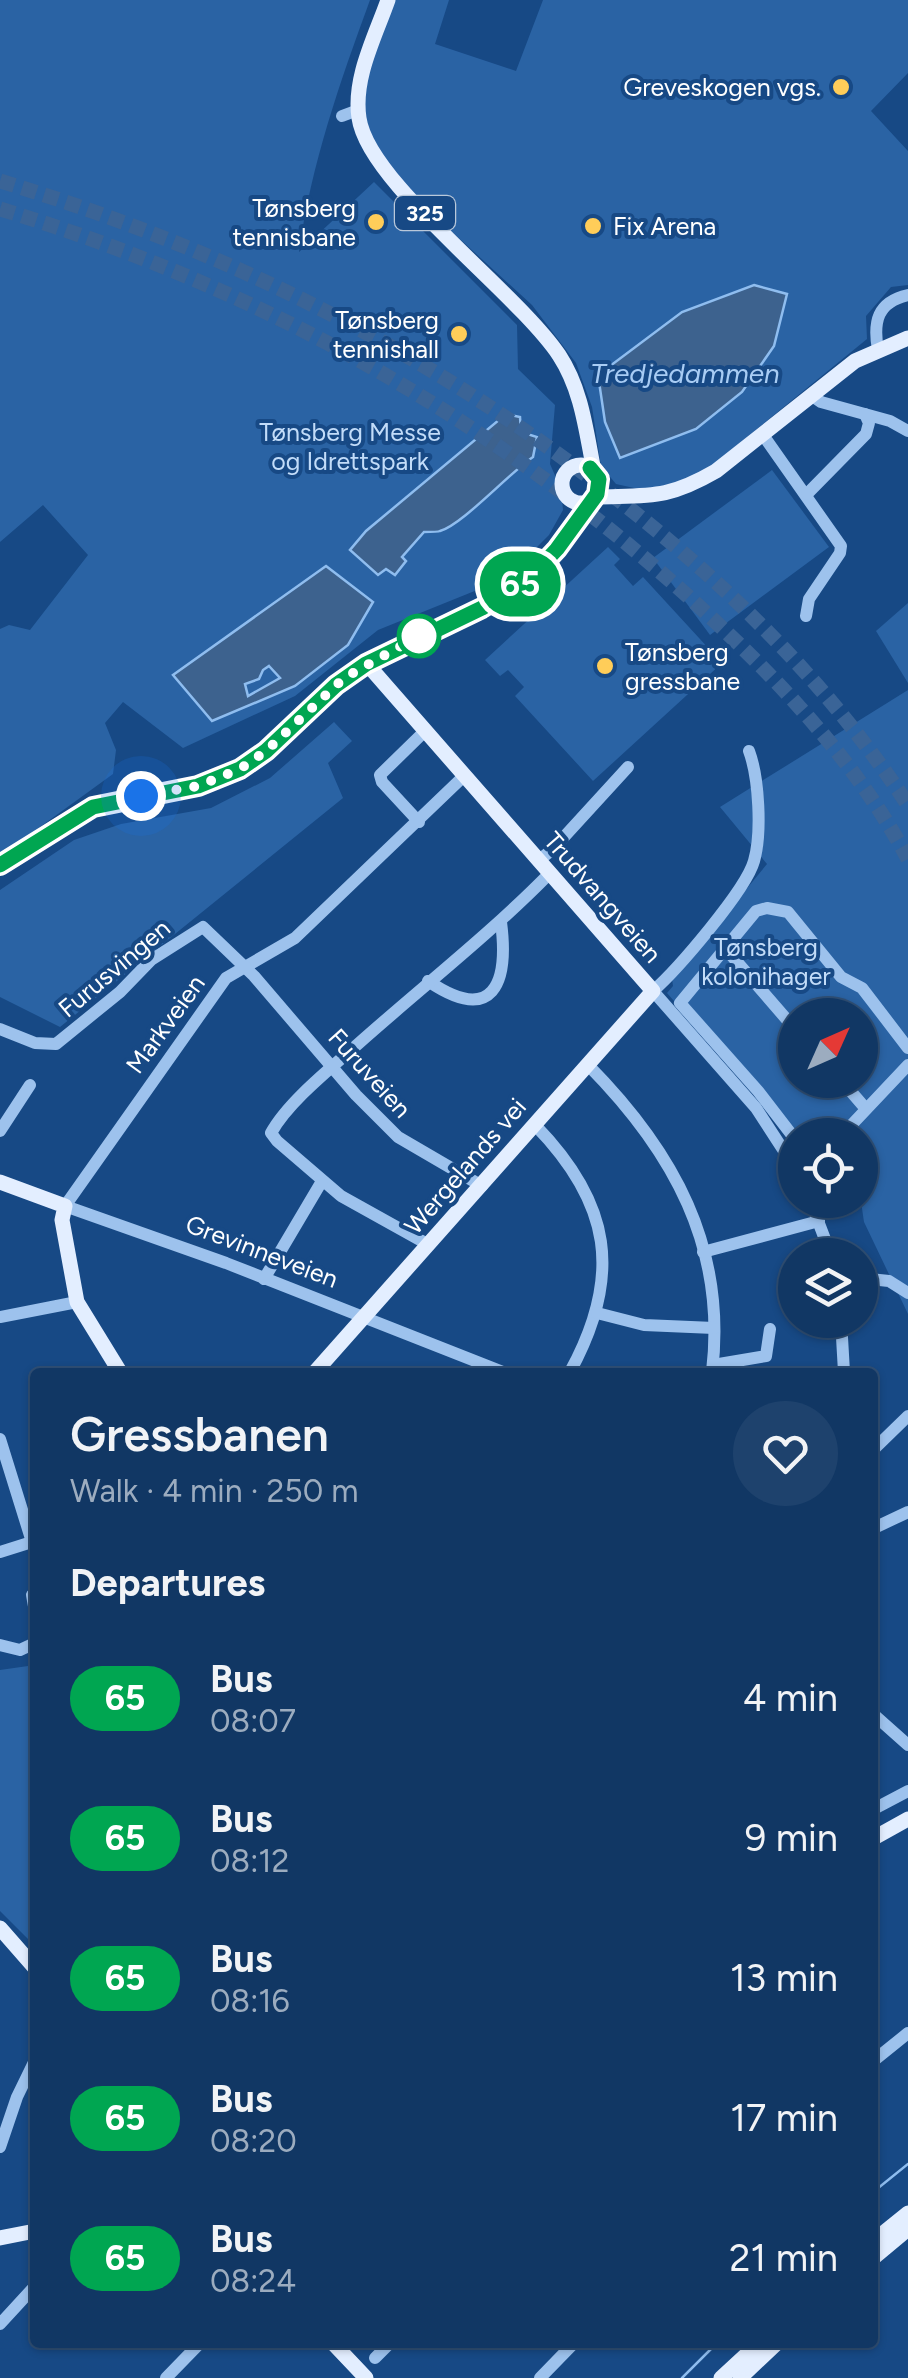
<!DOCTYPE html>
<html lang="en">
<head>
<meta charset="utf-8">
<style>
  :root { --surface:#113764; --page:#1e426d; --text:#f1f3f6; --muted:#9cacbf; --line:#305178 }
  body { margin:0; font-family:Figtree,sans-serif; background:var(--page); color:var(--text); height:100vh; display:flex; flex-direction:column; font-size:38px; white-space:nowrap }
  * { box-sizing:border-box; margin:0 }
  p { font-size:32px; color:var(--muted) }
  .icon { flex:none; width:55px; height:55px; fill:none; stroke:currentColor; stroke-width:2; stroke-linecap:round; stroke-linejoin:round }
  .map { position:relative; flex:1; overflow:hidden }
  .panel { position:absolute; left:30px; top:1368px; width:848px; height:980px; display:flex; flex-direction:column; background:var(--surface); border-radius:10px; box-shadow:0 2px 8px #0004,0 0 0 2px var(--line) }
  .panel>* { flex:none }
  .badge { padding:0 20px; border-radius:32px; font-size:35px; line-height:65px }
  .needle { width:65px; rotate:45deg }
  .buttons { position:absolute; left:778px; top:998px; display:grid; gap:20px }
  .buttons a { display:grid; place-items:center; width:100px; height:100px; border-radius:50%; background:var(--surface); box-shadow:0 2px 8px #0004,0 0 0 2px var(--line); font-size:50px }
  .you { position:absolute; width:50px; height:50px; margin:-25px; border:8px solid #fff; border-radius:50%; background:#1a73e8; box-shadow:0 0 0 15px #1a73e833 }
  .map>.badge { position:absolute; translate:-50% -50%; box-shadow:0 0 0 5px #fff }
  h2 { padding:0 40px; font-size:38px; line-height:90px }
  .round { display:grid; place-items:center; flex:none; width:105px; height:105px; border-radius:52px; background:var(--page) }
  .headline { display:flex; align-items:center; justify-content:space-between; height:170px; padding:0 40px }
  h1 { font-size:48px; font-weight:600; line-height:75px }
  ul { padding:0; list-style:none }
  li { display:flex; align-items:center; gap:30px; height:140px; padding:0 40px }
  li div { flex:1 }
  li b { display:block; font-size:38px }
  li em { font-style:normal }
  li .badge { min-width:110px; font-weight:700; text-align:center }
  .map>svg:first-child { display:block }
  .green { fill:#2a63a4; fill-rule:evenodd }
  .water { fill:#3d628e; stroke:#8fbdef; stroke-width:2.5; fill-rule:evenodd }
  .lines { fill:none; stroke-linecap:round; stroke-linejoin:round }
  .stream { stroke:#8fbdef; stroke-width:2.5 }
  .major-tunnel { stroke:#3a6497; stroke-width:15; stroke-dasharray:15 8; stroke-linecap:butt }
  .minor { stroke:#9dc2ed; stroke-width:12 }
  .major { stroke:#e3eeff; stroke-width:15 }
  .line-casing { stroke:#fff; stroke-width:22 }
  .line { stroke:#00a651; stroke-width:15 }
  .walk { stroke:#fff; stroke-width:10; stroke-dasharray:0 18 }
  .poi-dot { fill:#ffcd59; stroke:#174985; stroke-width:4 }
  .stop-dot { fill:#fff; stroke:#00a651; stroke-width:5 }
  .labels { text-anchor:middle; dominant-baseline:central; stroke-width:8; stroke-linejoin:round; paint-order:stroke }
  .shield { fill:#174985; stroke:#b9c8da; stroke-width:2.5 }
  .shield-label { font-size:22px; font-weight:bold; fill:#fff }
  .poi-label { font-size:25px; fill:#fff; stroke:#174985; text-anchor:end }
  .park-label { font-size:25px; fill:#c2dcf9; stroke:#174985 }
  .street-label { font-size:25px; fill:#fff; stroke:#174985 }
  .water-label { font-size:28px; font-style:italic; fill:#a8ccf4; stroke:#174985 }
</style>
</head>
<body>
<div class="map">
<svg width="908" height="2378" viewBox="0 0 908 2378">
  <rect width="100%" height="100%" fill="#174985"/>
  <g class="green">
    <path d="M0,0H370C340,82 311,164 299,252L374,182L517,325L518,369L555,405L550,464L561,489L563,510L549,535L526,558L492,584L378,630L295,696L183,748L123,702L105,723L116,750L113,774L0,856V629L9,625L30,630L88,555L43,505L0,542Z"/>
    <path d="M394,0H449L435,44L516,71L543,0H908V73L871,111L908,151V285L891,287L866,316L867,339L703,473L652,492L616,484L601,466L592,407L576,363L532,305L427,209L376,157L363,121L365,77Z"/>
    <path d="M772,470L829,547L710,635L653,558Z"/>
    <path d="M608,547L620,559L614,565L633,586L643,577L722,663L593,781L515,696L524,687L508,670L500,676L485,660Z"/>
    <path d="M908,603V683L876,631Z"/>
    <path d="M908,690V1314L864,1222L860,1195V1135H795V1149L771,1112L667,993L673,986L672,979L767,864L720,807ZM795,1015H860V1080H795Z"/>
    <path d="M334,722L352,741L328,763L343,798L60,1027L0,997V890L74,840L121,824L211,808L270,778Z"/>
    <path d="M35,1665V1946L0,1911V1670Z"/>
  </g>
  <g class="water">
    <path d="M754,285L787,294L774,346L742,392L696,429L620,458L605,422L598,375L682,312Z"/>
    <path d="M506,414L520,417L521,432L537,437L533,457C508,474 462,525 440,531C438,532 427,532 424,532L402,557L406,561L395,575L386,569L378,575L350,550L366,531Z"/>
    <path d="M326,566L373,602L348,645L295,686L212,721L173,675ZM269,666L280,678L248,696L245,684L259,679L263,670Z"/>
  </g>
  <g class="lines">
    <g class="stream">
      <path d="M872,2193L908,2164"/>
      <path d="M682,2378L718,2342"/>
    </g>
    <g class="major-tunnel">
      <path d="M0,181C225,249 425,349 611,494C726,583 828,683 908,805"/>
      <path d="M0,209C263,289 487,415 691,599C774,675 855,759 908,859"/>
    </g>
    <g class="minor">
      <path d="M342,116L358,110"/>
      <path d="M878,350C873,322 877,302 908,295"/>
      <path d="M811,395L821,402L890,421L908,431"/>
      <path d="M763,435L841,546L840,553L809,599L806,616"/>
      <path d="M807,494L866,434L869,423L865,414"/>
      <path d="M749,751C759,778 762,833 754,861C746,890 677,970 653,991L756,1108L795,1168"/>
      <path d="M464,776L295,938L226,978L65,1206L226,1263L503,1372"/>
      <path d="M419,822L382,782L380,775L424,732"/>
      <path d="M538,861L553,849L628,767"/>
      <path d="M725,948L795,1029"/>
      <path d="M428,981C493,1025 509,984 501,922"/>
      <path d="M0,1029L35,1043L56,1044L120,992L151,960L203,927L254,976L356,1095L398,1137L482,1186"/>
      <path d="M588,1065C673,1151 727,1247 712,1372"/>
      <path d="M841,1080L866,1109"/>
      <path d="M535,1125C611,1203 623,1275 570,1372"/>
      <path d="M0,1131L30,1085"/>
      <path d="M842,1135L908,1065"/>
      <path d="M795,1139L758,1091L680,1003L756,911L767,908L788,912L841,977L862,988L908,1048"/>
      <path d="M810,1200L831,1255"/>
      <path d="M429,1245L341,1196L277,1141L271,1133C288,1102 331,1068 358,1044C422,987 489,935 549,874"/>
      <path d="M703,1252L819,1221"/>
      <path d="M860,1278L889,1281L908,1293"/>
      <path d="M264,1279L322,1181"/>
      <path d="M597,1313L644,1325L714,1328"/>
      <path d="M0,1317L77,1302"/>
      <path d="M841,1320L844,1372"/>
      <path d="M713,1365L766,1356L770,1329"/>
      <path d="M0,1439L32,1542"/>
      <path d="M872,1451L908,1416"/>
      <path d="M872,1529L908,1512"/>
      <path d="M0,1552L35,1541"/>
      <path d="M32,1595L35,1612"/>
      <path d="M0,1645L20,1650L35,1643"/>
      <path d="M872,1713L908,1745"/>
      <path d="M872,1810L908,1791"/>
      <path d="M872,2062L908,2033"/>
      <path d="M0,2147L17,2097L35,2060"/>
      <path d="M0,2324L35,2286"/>
      <path d="M375,2358L391,2342"/>
      <path d="M166,2378L201,2342"/>
      <path d="M540,2378L575,2342"/>
    </g>
    <g class="major">
      <path d="M388,0C375,37 353,78 359,118C368,183 516,291 559,355C582,390 586,431 594,471"/>
      <circle cx="581" cy="484" r="19"/>
      <path d="M595,497C649,495 666,500 716,471L855,361L908,338"/>
      <path d="M0,865C35,842 71,811 112,801C147,793 184,794 217,781C269,761 299,713 341,681C398,637 470,619 529,579C556,560 570,526 590,501"/>
      <path d="M0,1182L65,1206L62,1220L77,1302L120,1372"/>
      <path d="M315,1372L653,991L367,664"/>
      <path d="M872,1839L908,1819"/>
      <path d="M0,1928L35,1968"/>
      <path d="M0,2238L35,2231"/>
      <path d="M872,2242L908,2213"/>
      <path d="M872,2259L908,2229"/>
      <path d="M332,2342L366,2378"/>
      <path d="M721,2378L760,2342"/>
      <path d="M740,2378L778,2342"/>
    </g>
  </g>
  <g class="lines">
    <g class="line-casing">
      <path id="line" d="M0,865L93,807L198,786L240,769L266,751L336,685L366,664L482,608L529,579L557,549L597,494L599,479L590,468"/>
    </g>
    <use href="#line" class="line"/>
    <path class="walk" d="M141,796L198,786L240,769L266,751L344,678L419,636"/>
  </g>
  <g class="poi-dot">
    <circle cx="841" cy="87" r="10"/>
    <circle cx="376" cy="222" r="10"/>
    <circle cx="593" cy="226" r="10"/>
    <circle cx="459" cy="334" r="10"/>
    <circle cx="605" cy="666" r="10"/>
  </g>
  <circle class="stop-dot" cx="419" cy="636" r="20"/>
  <g class="labels">
    <rect class="shield" x="395" y="196" width="60" height="34" rx="8"/>
    <g class="shield-label">
      <text x="425" y="213">325</text>
    </g>
    <g class="poi-label">
      <text x="821" y="87">Greveskogen vgs.</text>
      <text x="356" y="208">Tønsberg<tspan x="356" dy="29">tennisbane</tspan></text>
      <text x="613" y="226" text-anchor="start">Fix Arena</text>
      <text x="439" y="320">Tønsberg<tspan x="439" dy="29">tennishall</tspan></text>
      <text x="625" y="652" text-anchor="start">Tønsberg<tspan x="625" dy="29">gressbane</tspan></text>
    </g>
    <g class="park-label">
      <text x="350" y="432">Tønsberg Messe<tspan x="350" dy="29">og Idrettspark</tspan></text>
      <text x="766" y="947">Tønsberg<tspan x="766" dy="29">kolonihager</tspan></text>
    </g>
    <g class="street-label">
      <text transform="translate(603 897) rotate(49)">Trudvangveien</text>
      <text transform="translate(114 968) rotate(-40)">Furusvingen</text>
      <text transform="translate(165 1024) rotate(-54)">Markveien</text>
      <text transform="translate(370 1073) rotate(48)">Furuveien</text>
      <text transform="translate(465 1166) rotate(-49)">Wergelands vei</text>
      <text transform="translate(262 1251) rotate(21)">Grevinneveien</text>
    </g>
    <g class="water-label">
      <text x="685" y="373">Tredjedammen</text>
    </g>
  </g>
</svg>
<div class="buttons">
<a><svg class="needle" viewBox="-14 -14 28 28"><path d="M0-13l5 13h-10z" fill="#e53935"/><path d="M0 13l5-13h-10z" fill="#9cacbf"/></svg></a>
<a><svg class="icon" aria-label="locate" viewBox="0 0 24 24"><circle cx="12" cy="12" r="6"/><path d="M12 2v4M12 18v4M2 12h4M18 12h4"/></svg></a>
<a><svg class="icon" aria-label="layers" viewBox="0 0 24 24"><path d="M12 4l9 5-9 5-9-5zM3 14l9 5 9-5"/></svg></a>
</div>
<div class="you" style="left:141px;top:796px"></div>
<b class="badge" style="left:520px;top:584px;background:#00a651;color:#fff">65</b>
<section class="panel">
<div class="headline"><div><h1>Gressbanen</h1><p>Walk · 4 min · 250 m</p></div><a class="round"><svg class="icon" aria-label="heart" viewBox="0 0 24 24"><path d="M12 20l-8-8c-3-5 5-10 8-4 3-6 11-1 8 4z"/></svg></a></div>
<h2>Departures</h2>
<ul>
<li><span class="badge" style="background:#00a651;color:#fff">65</span><div><b>Bus</b><p>08:07</p></div><em>4 min</em></li>
<li><span class="badge" style="background:#00a651;color:#fff">65</span><div><b>Bus</b><p>08:12</p></div><em>9 min</em></li>
<li><span class="badge" style="background:#00a651;color:#fff">65</span><div><b>Bus</b><p>08:16</p></div><em>13 min</em></li>
<li><span class="badge" style="background:#00a651;color:#fff">65</span><div><b>Bus</b><p>08:20</p></div><em>17 min</em></li>
<li><span class="badge" style="background:#00a651;color:#fff">65</span><div><b>Bus</b><p>08:24</p></div><em>21 min</em></li>
</ul>
</section>
</div>
</body>
</html>
